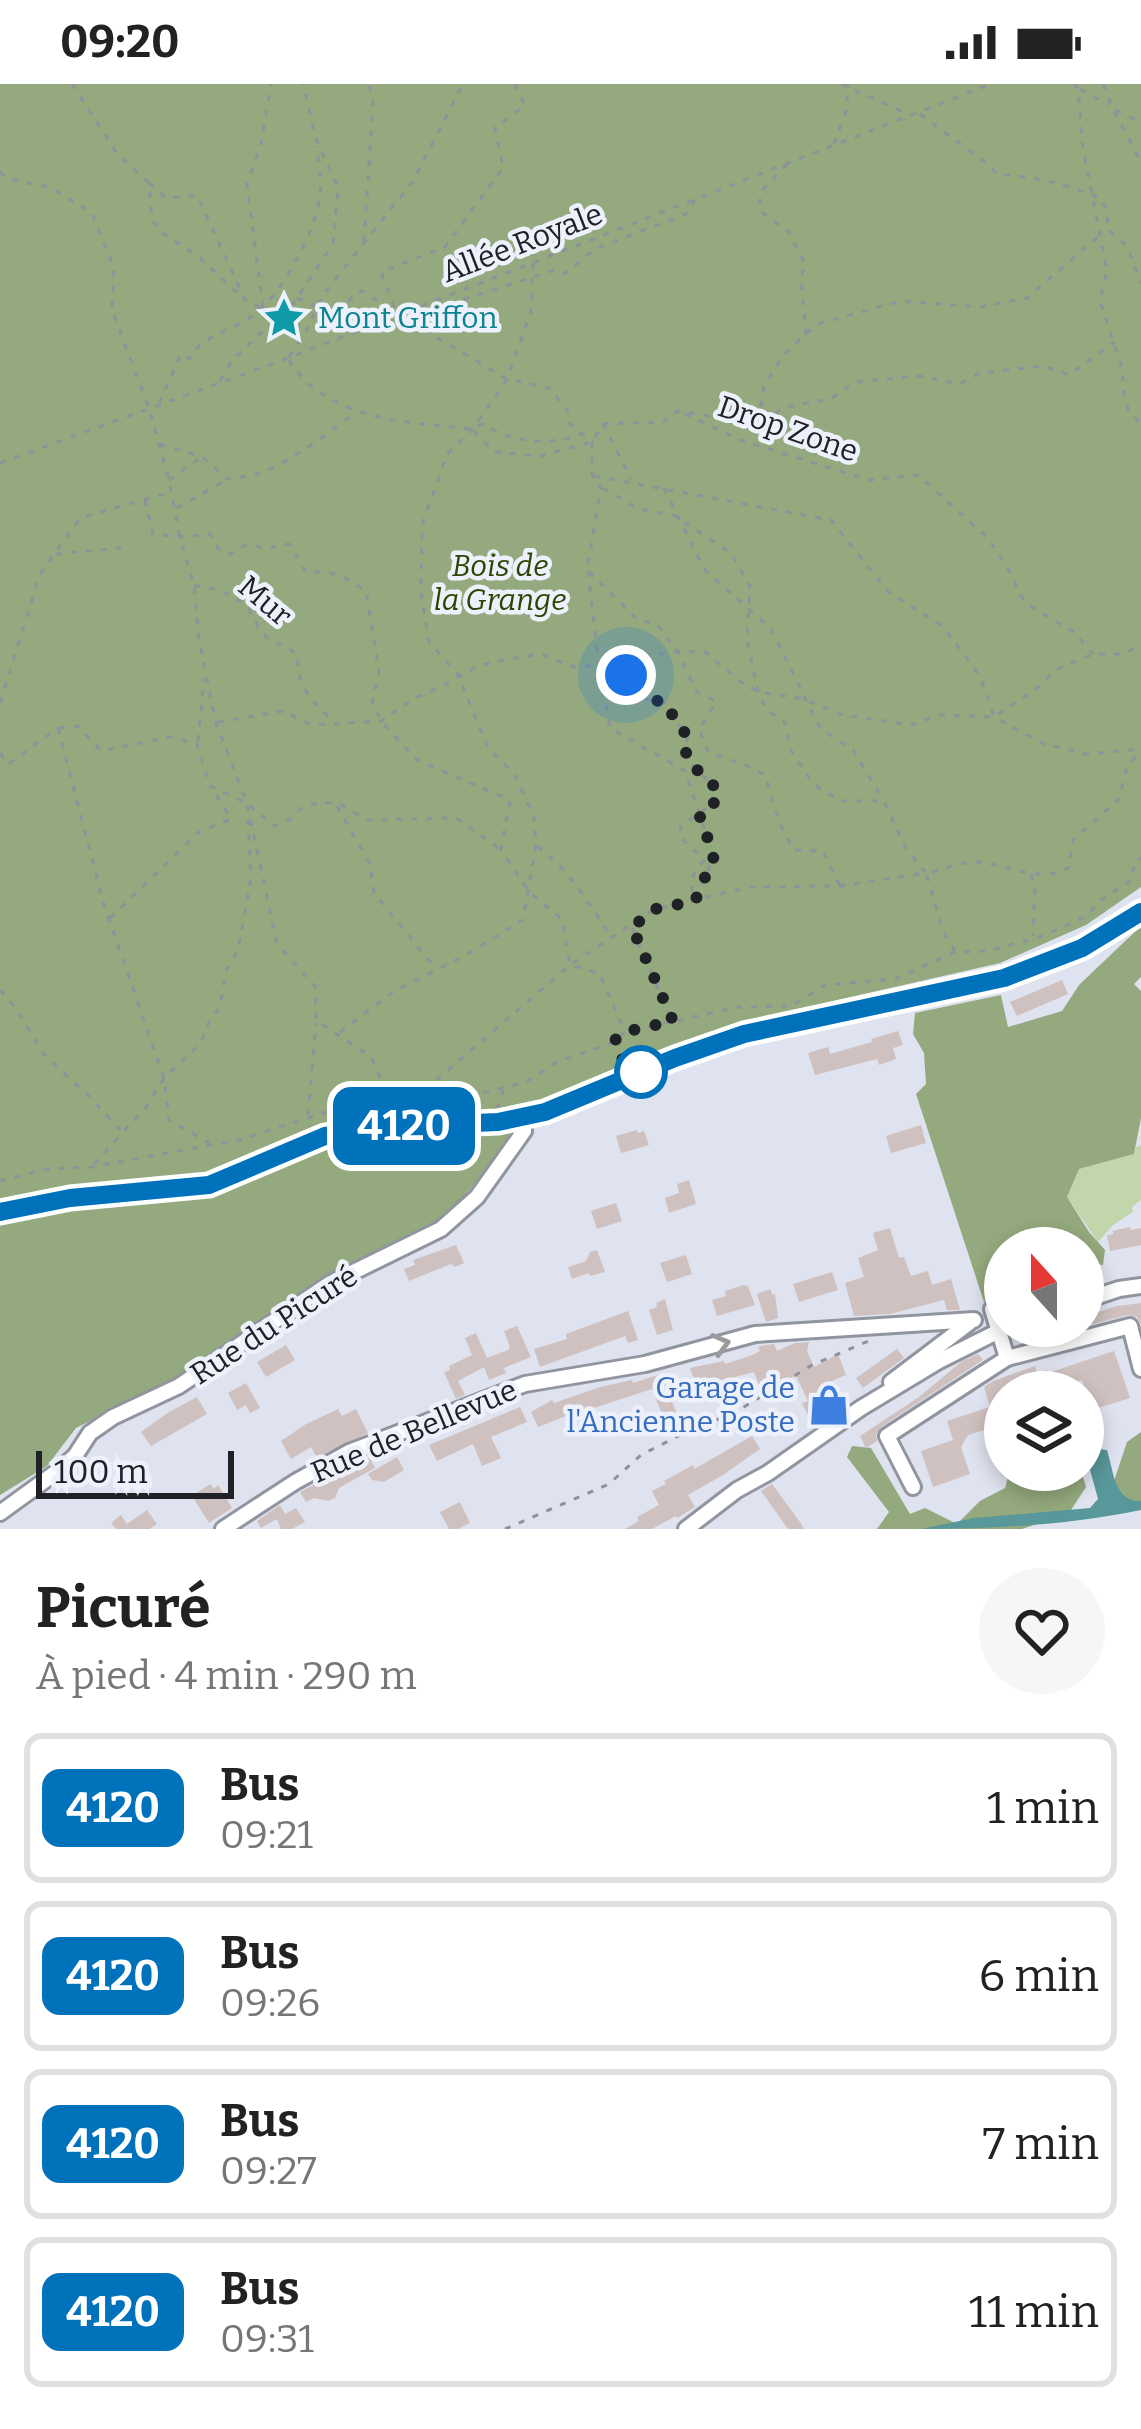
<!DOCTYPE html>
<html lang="fr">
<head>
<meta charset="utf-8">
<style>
  :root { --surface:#fff; --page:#f6f6f6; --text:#222; --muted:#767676; --line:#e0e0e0 }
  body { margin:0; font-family:Bitter,serif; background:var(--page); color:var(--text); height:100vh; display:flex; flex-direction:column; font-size:45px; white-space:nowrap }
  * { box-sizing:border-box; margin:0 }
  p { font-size:39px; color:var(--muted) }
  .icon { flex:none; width:66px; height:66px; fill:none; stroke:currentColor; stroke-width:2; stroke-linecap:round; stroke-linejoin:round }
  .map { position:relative; height:1445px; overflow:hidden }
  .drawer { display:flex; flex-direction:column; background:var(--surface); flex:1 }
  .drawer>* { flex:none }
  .badge { padding:0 24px; border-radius:18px; font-size:42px; line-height:78px }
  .needle { width:78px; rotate:339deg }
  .fabs { position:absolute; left:984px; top:1143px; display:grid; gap:24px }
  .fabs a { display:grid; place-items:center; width:120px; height:120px; border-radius:50%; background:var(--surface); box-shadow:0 6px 18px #0003; font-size:60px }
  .scale { position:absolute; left:36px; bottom:30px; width:198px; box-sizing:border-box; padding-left:12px; border:6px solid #202126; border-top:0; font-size:33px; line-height:42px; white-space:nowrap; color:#202126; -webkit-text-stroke:9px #ecf1fc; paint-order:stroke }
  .you { position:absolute; width:60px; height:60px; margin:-30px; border:9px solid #fff; border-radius:50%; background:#1a73e8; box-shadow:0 0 0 18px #1a73e833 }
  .map>.badge { position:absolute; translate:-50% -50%; box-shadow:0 0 0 6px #fff }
  .round { display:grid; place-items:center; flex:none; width:126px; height:126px; border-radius:63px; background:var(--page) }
  .head { display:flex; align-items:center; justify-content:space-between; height:204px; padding:0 36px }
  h1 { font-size:57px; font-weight:700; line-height:90px }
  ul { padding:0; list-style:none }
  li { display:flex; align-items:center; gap:36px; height:150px; margin:0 24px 18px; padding:0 12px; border:6px solid var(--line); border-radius:18px }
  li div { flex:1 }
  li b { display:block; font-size:45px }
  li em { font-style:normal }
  li .badge { min-width:132px; font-weight:700; text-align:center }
  .status { display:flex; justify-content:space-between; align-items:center; height:84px; padding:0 60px; background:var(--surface); direction:ltr }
  .status svg { height:33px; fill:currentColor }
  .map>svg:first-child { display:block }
  .green { fill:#c1d6aa }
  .forest { fill:#94a97d }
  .water { fill:#58979a }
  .building { fill:#cfc1bf }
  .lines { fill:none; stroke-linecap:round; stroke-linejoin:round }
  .minor-casing { stroke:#91959f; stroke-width:20 }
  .path { stroke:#8f919b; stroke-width:3; stroke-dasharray:6 9; stroke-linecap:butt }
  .minor { stroke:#fff; stroke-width:14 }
  .oneway { stroke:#9b9b9d }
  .line-casing { stroke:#fff; stroke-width:27 }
  .line { stroke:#0072bc; stroke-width:18 }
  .walk { stroke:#202126; stroke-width:12; stroke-dasharray:0 21.6 }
  .stop-dot { fill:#fff; stroke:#0072bc; stroke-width:6 }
  .labels { text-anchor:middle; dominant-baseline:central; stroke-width:9; stroke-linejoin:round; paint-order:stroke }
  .street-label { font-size:30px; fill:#202126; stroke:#ecf1fc }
  .culture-label { font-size:30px; fill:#0d838f; stroke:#ecf1fc; text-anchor:start }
  .park-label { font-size:30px; font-style:italic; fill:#2c4500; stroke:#ecf1fc }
  .shop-label { font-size:30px; fill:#366cbe; stroke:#ecf1fc; text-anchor:end }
</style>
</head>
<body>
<div class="status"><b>09:20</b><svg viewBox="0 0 49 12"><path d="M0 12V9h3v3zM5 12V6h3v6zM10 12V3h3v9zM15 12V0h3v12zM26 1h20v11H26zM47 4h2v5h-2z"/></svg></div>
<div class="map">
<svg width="1141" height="1445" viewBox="0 0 1141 1445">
  <rect width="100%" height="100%" fill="#dfe3ef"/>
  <path class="green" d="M1141,1061V1116L1132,1123L1133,1128L1113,1141L1098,1158L1067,1113L1079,1085L1134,1070L1136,1063Z"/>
  <g class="forest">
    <path d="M0,0H1141V803L1086,841L1000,879L820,920L751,939L524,1022L498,1073L446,1133L331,1192L170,1297L76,1344L47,1382L0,1411Z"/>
    <path d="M1141,842V893L1134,900L1141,907V1034L1134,1070L1079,1085L1067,1113L1089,1148L1105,1166L1103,1181L1083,1179V1164H1005V1212L984,1218L916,1010L926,1000L924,969L913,950L915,929L1001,911L1008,943L1062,927L1079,901Z"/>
    <path d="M1141,1348V1422L1126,1419L1111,1406L1127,1358Z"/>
    <path d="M852,1362L871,1364L910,1430L925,1424L957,1440L980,1417L1005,1404L1010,1386H1025L1026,1394L1045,1390L1046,1386H1081L1086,1403L1069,1429L1022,1445H877L889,1428L847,1373Z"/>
  </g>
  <path class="water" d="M1098,1365L1107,1366C1114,1388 1114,1418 1141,1417V1426C1068,1441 995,1445 921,1445L974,1434L1090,1424L1098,1415L1086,1371Z"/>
  <g class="building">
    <path d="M1062,896L1068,910L1017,932L1010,918Z"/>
    <path d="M898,947L903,961L893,964L896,975L879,981L877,975L815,991L808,969L828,963L830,970L872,958L871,955Z"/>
    <path d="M921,1041L926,1059L891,1069L886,1052Z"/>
    <path d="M637,1046L638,1049L644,1047L649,1061L621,1069L616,1052Z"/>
    <path d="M689,1096L696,1120L669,1129L665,1114L679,1109L677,1100Z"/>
    <path d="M616,1119L622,1137L597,1145L591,1127Z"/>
    <path d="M1130,1143L1131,1146L1141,1144V1161L1110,1167L1107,1151L1114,1150L1112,1147Z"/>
    <path d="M890,1144L899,1174L904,1173L911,1192L928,1187L932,1201L951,1195L960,1226H947L944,1216L890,1230L854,1232L845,1199L864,1193L858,1174L878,1166L873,1149Z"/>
    <path d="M456,1161L464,1179L455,1183L451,1180L409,1197L404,1185L415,1181L413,1176Z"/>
    <path d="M597,1166L605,1188L590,1192L589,1189L572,1195L568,1183L586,1177L590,1168Z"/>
    <path d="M686,1171L692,1190L667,1198L660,1179Z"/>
    <path d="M832,1188L838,1206L799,1218L793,1200Z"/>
    <path d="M744,1201L748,1202L755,1221L717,1232L712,1216L726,1212L725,1207Z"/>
    <path d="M770,1205L773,1211L775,1210L778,1234L766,1238L757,1210Z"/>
    <path d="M665,1215L673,1246L657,1251L649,1226L657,1223L656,1219Z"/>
    <path d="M1141,1219V1240L1137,1233L1128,1231L1022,1258L1020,1253L1054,1242H1083V1233L1117,1222Z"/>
    <path d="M628,1227L638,1256L628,1259L625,1252L540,1283L534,1265L567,1255L566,1250Z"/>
    <path d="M517,1242L531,1273L504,1284L506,1289L489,1296L484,1283L458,1297L465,1311L456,1315L444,1288L450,1286L449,1282L472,1271L465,1254L476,1249L487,1274L508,1266L510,1263L504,1247Z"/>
    <path d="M809,1258L807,1267L814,1283L838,1270L846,1291L823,1301L833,1325L812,1340L802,1319L808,1317L796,1292L781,1297L762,1309L754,1288L697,1303L690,1284L724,1277L725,1280L752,1271L760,1267L758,1263L766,1261L774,1260L777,1267L795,1259Z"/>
    <path d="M286,1261L295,1276L266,1293L257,1278Z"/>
    <path d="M897,1265L904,1274L863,1304L856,1294Z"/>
    <path d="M1114,1267L1130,1314L1092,1326L1082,1296L1046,1308H1005V1327L993,1331L991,1324L997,1342L968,1351L961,1363L970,1390L933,1403L921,1367L953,1356L947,1337L990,1323L984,1303L993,1297L1035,1282L1037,1289L1047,1286L1048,1289Z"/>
    <path d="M978,1270L983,1276L881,1343L876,1351L877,1357L866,1364L860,1352L919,1313L961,1278Z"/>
    <path d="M667,1288L670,1294L675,1292L680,1311L671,1315L678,1333L665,1337L652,1305L585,1327L584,1335L570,1340L568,1331L538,1343L531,1328L552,1316L554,1319L600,1303L632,1296L633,1299Z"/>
    <path d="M246,1299L260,1324L250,1329L246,1321L237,1326L228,1309Z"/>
    <path d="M197,1313L207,1330L151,1362L141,1348L169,1328Z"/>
    <path d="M520,1323L527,1338L491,1353L501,1374L482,1382L473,1360L437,1377L429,1361Z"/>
    <path d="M338,1325L342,1332L356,1325L368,1349L317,1373L311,1363L291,1375L281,1357L306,1340Z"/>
    <path d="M752,1352L760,1365L723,1391L688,1411L695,1423L677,1434L676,1432L652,1445H625L639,1437L637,1433L659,1421L652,1407L666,1400L664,1397L693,1381L694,1385Z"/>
    <path d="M369,1372L375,1384L339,1404L335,1414L328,1417L314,1414L306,1418L300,1408Z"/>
    <path d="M397,1373L404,1386L384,1398L372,1396L368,1390Z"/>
    <path d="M210,1400L214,1405L218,1401L232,1424L209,1439L192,1412Z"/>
    <path d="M772,1400L800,1438L804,1445H788L766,1414L761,1407Z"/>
    <path d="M460,1418L470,1439L458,1445H449L440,1428Z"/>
    <path d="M280,1421L285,1430L296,1424L305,1438L292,1445H281L277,1435L261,1444L257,1437Z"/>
    <path d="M147,1426L157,1440L149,1445H116L111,1439L121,1431L127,1440Z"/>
  </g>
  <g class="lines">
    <g class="minor-casing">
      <g id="minor">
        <path d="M0,1128C42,1120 83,1113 126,1109C152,1106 181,1107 207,1101C244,1093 286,1062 324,1052C389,1034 460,1049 523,1033C600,1015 668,971 745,950C884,913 1018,913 1141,828"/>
        <path d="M1083,1217L1119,1205L1141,1202"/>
        <path d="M1007,1274L1130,1242L1141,1285"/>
        <path d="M891,1298L969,1239"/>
        <path d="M913,1403L887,1352L1007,1274L992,1225"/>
        <path d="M0,1429L55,1389L75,1372L90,1349L113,1333L179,1302L329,1200L441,1145L477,1113L524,1047L517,1035"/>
        <path d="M223,1445L295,1398L349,1368L525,1300L645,1280L755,1250L974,1236"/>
        <path d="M686,1445L737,1406L768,1389L861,1324L939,1277L1009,1242"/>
      </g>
    </g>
    <g class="path">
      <path d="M72,0L118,71L149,99L152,136L162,149L198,172L245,216"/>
      <path d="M515,0L525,21L495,44L503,84L445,163L381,188L397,230L507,295L549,304L567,326L570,340L592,358V391L601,403L587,486L638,536L657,540L677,567L697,608L716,617L699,646L709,669L745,681L765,691L779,737L793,766L823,767L840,802"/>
      <path d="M841,0L910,31"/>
      <path d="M1074,0L1078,4L1083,65L1107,187L1100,217L1122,284L1124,314L1129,327L1141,340"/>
      <path d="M1103,0L1112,23L1141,78"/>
      <path d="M1080,5L1108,21"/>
      <path d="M1116,26L1141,39"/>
      <path d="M920,30L986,79L997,90C1033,93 1066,99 1100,114L1108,128L1107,144L1127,162L1141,199"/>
      <path d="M834,60L847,25V3L849,0"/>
      <path d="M787,80L760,109V127L789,148L805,180L801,194L806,251"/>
      <path d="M0,88L7,95L50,103L92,129L114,184L112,226L149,324L169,396L180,453L194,502L199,556L216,639L247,719L277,860L315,902L316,936L371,973L382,998L372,1012"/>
      <path d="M149,99L166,114L197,111L245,216L305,246"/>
      <path d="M364,157L373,19L369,0"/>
      <path d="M297,214L333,229L341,228L356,208L362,207L396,228"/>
      <path d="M263,223L247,100L261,60L271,0"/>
      <path d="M405,229L424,228L555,186L564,190L595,165L686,130L695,116"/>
      <path d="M289,273L307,246L322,212L413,97L463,0"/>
      <path d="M289,276C327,337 408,338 473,345L482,340C513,358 547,363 581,350"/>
      <path d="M220,297L232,277L258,251L283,235L333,160L338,103L316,55L303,0"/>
      <path d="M159,319L181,270L189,275C204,250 228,248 251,233C281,214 317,145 320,110C322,95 318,77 317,62"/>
      <path d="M685,330L740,356L869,396L918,391L988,454L1012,491L1019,510L1030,522L1074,548L1093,570"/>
      <path d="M758,338L764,303L782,272L817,240L901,217L980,223L1027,214L1100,151"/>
      <path d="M603,340L631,395"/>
      <path d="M474,347L494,368L541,372L592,358L603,340L663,338L678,327L758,340L785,323L831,315L854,298L919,292L959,300L980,289L1044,282L1069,291L1115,258"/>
      <path d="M160,360L202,373L228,395C237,393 248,393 257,390C284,382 333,347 355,328"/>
      <path d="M0,379L288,274L991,0"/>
      <path d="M594,392L831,436L888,508L943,542L981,594L994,633L1044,660L1086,670L1141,665"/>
      <path d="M169,396L200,374"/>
      <path d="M603,404L638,425L673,431L731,469L750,502L747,555L758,608L767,626L784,637L790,665L814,701L841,717H884L904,761L925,788"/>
      <path d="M664,404L704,485L771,545L820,644L853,666L882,714"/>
      <path d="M145,416L153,450L180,453L210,450L218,464L230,470L245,461L268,464L289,460C297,469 299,483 309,489C331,484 348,495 366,507L379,587L372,619L381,637L417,676L510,716L501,766L529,808L562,835L570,881L599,889L624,946"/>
      <path d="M177,424L226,396"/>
      <path d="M56,470L121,464"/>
      <path d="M588,487L599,582L610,644L685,687L714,772L696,814"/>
      <path d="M194,502C214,503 234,510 248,525C255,532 257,545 264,551C273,560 288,561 298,572C296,601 312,619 334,637"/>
      <path d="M599,582C607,587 623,589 629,595C646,612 630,616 663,617L687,653L686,671L691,680L717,705V717L681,742L680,753L704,776C692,790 689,797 694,815"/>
      <path d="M0,619L40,490L80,434L171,408"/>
      <path d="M218,638L283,627L312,641L381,637L413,615L442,602L478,582L508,575L541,570L577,584L677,567L705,568L741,598L758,608L800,614L843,631L912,641L939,631L994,633L1043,600L1053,587L1093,570H1122L1141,561"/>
      <path d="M59,644L78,642L101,667L171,653L197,660L210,702L247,719L274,742L289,736L300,725L321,718L341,721L368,736L456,734L500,765"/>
      <path d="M198,657L204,595"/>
      <path d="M0,669L8,680L58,644L104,821L164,994L169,1036L211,1060"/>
      <path d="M337,722L370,780L374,809L436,885"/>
      <path d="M537,762C569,786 588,818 610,851"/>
      <path d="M1031,790L1035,803L1033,852"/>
      <path d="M110,834L199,748L231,735L212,705"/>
      <path d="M632,844L671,935"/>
      <path d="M955,867L943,847L926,789C942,787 959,778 973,778C1003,778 1043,802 1069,783L1073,756L1119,715L1127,683L1140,667"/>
      <path d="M0,906L14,922L46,973L88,1011L123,1049"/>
      <path d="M340,948L393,908L466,871L523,836L536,761L534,732L514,690L488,664L458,591L429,558L421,510L422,441L447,370L473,345L507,295L531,228L533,178"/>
      <path d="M615,956L624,980"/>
      <path d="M425,1006L570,881L655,825L750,803L840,802L926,789"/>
      <path d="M497,1025L503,1006"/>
      <path d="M308,1031L316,939"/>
      <path d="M94,1080L147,1022L164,994L201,959L208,940L220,923L226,887L238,867L251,794L248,733"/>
      <path d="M0,1097L48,1085L92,1083L239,1056L371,1014L421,1009L461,1014L498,1005L524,999L557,978L612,959L625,948L739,923L791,922L825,901L895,895L955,868L988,867L1043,852L1087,832L1098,818L1132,796L1134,779L1141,774"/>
      <path d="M505,1445L609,1400L641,1371L696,1343L731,1331L812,1281L871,1256"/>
    </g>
    <use href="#minor" class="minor"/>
  </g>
  <defs><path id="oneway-chevron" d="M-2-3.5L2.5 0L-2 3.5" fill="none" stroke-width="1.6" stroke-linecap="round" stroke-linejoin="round" transform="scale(3)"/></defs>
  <use class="oneway" href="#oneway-chevron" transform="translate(721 1260) rotate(-15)"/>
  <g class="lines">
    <g class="line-casing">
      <path id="line" d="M0,1128L70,1114L209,1101L325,1052L382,1043L498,1038L545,1028L675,974L744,950L1004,894L1082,864L1141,828"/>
    </g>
    <use href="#line" class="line"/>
    <path class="walk" d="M626,591C643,609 633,616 663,617L687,652L686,671L691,680L717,705L718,716L699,730L714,772L695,817L655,825L632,843L673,937L625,948L615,956L622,975L641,988"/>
  </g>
  <defs>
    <g id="sight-bare" transform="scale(3.24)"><path d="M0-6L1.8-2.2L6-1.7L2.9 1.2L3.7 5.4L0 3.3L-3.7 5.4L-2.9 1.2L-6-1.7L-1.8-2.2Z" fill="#0f9aa8" stroke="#ecf1fc" stroke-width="2.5" paint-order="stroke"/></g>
    <g id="shop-bare" transform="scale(3.24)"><path d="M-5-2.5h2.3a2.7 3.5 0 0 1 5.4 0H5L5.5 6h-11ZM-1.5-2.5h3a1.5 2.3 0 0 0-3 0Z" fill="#3f7fe0" stroke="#ecf1fc" stroke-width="2.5" paint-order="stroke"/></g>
  </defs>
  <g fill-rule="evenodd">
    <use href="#sight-bare" x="284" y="234"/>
    <use href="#shop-bare" x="829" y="1321"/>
  </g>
  <circle class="stop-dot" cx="641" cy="988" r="24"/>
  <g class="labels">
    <g class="street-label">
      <text transform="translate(522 159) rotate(-21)">Allée Royale</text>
      <text transform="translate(788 345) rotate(19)">Drop Zone</text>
      <text transform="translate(265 517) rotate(40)">Mur</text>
      <text transform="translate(274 1241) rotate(-33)">Rue du Picuré</text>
      <text transform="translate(414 1347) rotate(-23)">Rue de Bellevue</text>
    </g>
    <g class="culture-label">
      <text x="318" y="234">Mont Griffon</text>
    </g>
    <g class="park-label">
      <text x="500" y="482">Bois de<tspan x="500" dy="34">la Grange</tspan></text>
    </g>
    <g class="shop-label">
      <text x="795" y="1304">Garage de<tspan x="795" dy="34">l'Ancienne Poste</tspan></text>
    </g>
  </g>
</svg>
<div class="fabs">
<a><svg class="needle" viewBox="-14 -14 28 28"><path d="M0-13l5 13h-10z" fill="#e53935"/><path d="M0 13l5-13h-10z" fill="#767676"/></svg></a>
<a><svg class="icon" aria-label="layers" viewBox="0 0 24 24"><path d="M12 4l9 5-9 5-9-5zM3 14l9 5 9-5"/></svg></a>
</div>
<div class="scale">100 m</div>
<div class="you" style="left:626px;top:591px"></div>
<b class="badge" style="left:404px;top:1042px;background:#0072bc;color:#fff">4120</b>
</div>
<section class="drawer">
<div class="head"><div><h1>Picuré</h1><p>À pied · 4 min · 290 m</p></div><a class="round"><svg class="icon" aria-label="heart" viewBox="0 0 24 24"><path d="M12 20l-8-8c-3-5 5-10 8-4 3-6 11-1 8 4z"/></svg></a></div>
<ul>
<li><span class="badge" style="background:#0072bc;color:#fff">4120</span><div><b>Bus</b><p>09:21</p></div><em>1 min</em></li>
<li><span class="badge" style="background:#0072bc;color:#fff">4120</span><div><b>Bus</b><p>09:26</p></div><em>6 min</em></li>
<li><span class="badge" style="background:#0072bc;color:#fff">4120</span><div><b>Bus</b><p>09:27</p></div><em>7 min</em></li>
<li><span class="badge" style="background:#0072bc;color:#fff">4120</span><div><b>Bus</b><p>09:31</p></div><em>11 min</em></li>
</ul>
</section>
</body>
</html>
